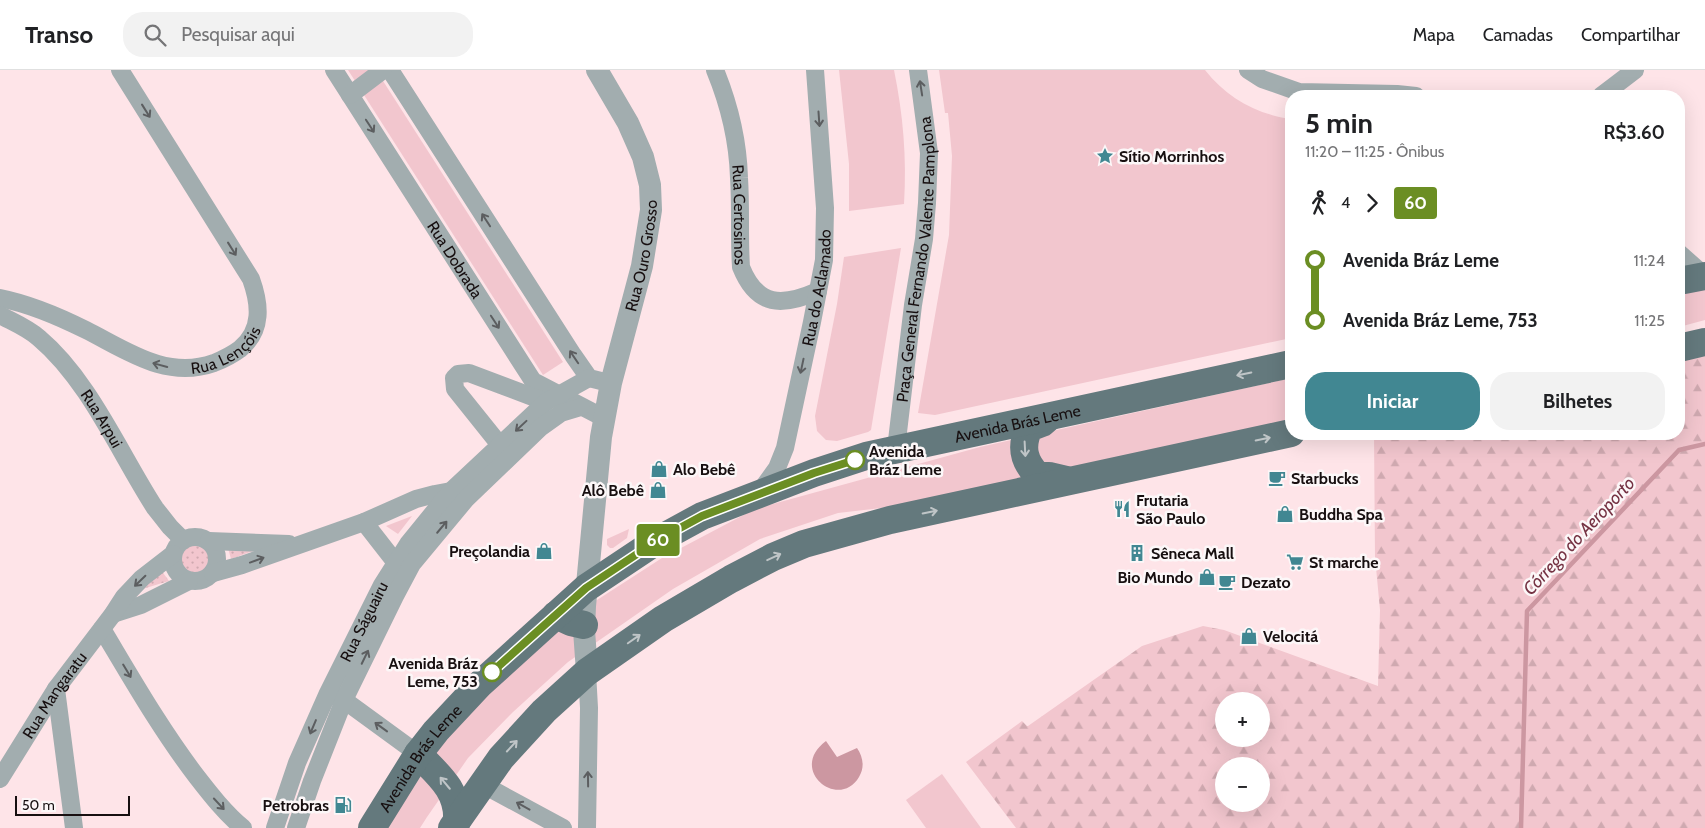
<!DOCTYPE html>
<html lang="pt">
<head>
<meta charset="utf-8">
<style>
  :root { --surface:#fff; --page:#f2f2f2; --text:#202124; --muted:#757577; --line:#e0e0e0; --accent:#418792 }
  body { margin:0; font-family:Cabin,sans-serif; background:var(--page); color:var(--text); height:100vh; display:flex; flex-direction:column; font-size:19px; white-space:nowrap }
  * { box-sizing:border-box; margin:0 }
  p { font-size:16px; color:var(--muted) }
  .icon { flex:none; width:28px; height:28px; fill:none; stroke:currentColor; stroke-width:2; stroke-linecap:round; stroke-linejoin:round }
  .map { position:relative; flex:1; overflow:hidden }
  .drawer { position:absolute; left:1285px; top:20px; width:400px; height:350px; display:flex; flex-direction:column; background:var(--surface); border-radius:20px; box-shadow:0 5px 20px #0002 }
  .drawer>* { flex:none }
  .badge { padding:0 10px; border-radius:4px; font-size:18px; line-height:32px }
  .buttons { position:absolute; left:1215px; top:622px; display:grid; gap:10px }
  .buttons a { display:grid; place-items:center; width:55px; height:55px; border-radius:50%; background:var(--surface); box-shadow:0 5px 20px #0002; font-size:25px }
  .scale { position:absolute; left:15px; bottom:12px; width:115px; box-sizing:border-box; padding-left:5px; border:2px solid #170f10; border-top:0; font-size:14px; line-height:18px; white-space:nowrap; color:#170f10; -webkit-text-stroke:4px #fcf7f8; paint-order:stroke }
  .map>.badge { position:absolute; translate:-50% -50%; box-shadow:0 0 0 2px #fff }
  .legs { display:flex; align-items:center; gap:8px; height:55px; padding:0 20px; font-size:16px }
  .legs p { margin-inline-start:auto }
  .summary { display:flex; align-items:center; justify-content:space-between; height:85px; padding:0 20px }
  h1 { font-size:28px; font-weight:700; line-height:38px }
  .cta { display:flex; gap:10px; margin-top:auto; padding:10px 20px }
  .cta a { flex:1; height:58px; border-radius:20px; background:var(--accent); color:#fff; font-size:20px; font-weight:700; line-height:58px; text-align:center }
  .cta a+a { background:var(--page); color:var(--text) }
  ul { padding:0 20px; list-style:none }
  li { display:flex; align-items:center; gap:18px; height:60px; font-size:19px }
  li i { display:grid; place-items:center; width:8px; height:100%; margin:0 6px; background:currentColor }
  li i::after { content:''; width:12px; height:12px; margin:-6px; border:4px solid; border-radius:50%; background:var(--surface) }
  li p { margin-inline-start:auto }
  li:first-child i { background:linear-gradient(#0000 50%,currentColor 0) }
  li:last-child i { background:linear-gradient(currentColor 50%,#0000 0) }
  header { display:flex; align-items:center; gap:30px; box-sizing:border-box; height:70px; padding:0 25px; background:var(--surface); border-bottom:1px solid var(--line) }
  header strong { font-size:24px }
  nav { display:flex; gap:28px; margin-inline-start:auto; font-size:18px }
  .search { width:350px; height:45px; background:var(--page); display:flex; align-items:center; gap:12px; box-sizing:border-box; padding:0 18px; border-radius:20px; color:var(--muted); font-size:19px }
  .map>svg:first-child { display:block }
  .grass { fill:url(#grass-dots) }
  .forest { fill:url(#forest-firs); fill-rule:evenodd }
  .green { fill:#f2c6ce }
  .water { fill:#cc97a1 }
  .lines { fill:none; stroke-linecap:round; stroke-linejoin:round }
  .stream { stroke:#cc97a1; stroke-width:4.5 }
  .minor { stroke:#a2adaf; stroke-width:18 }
  .tertiary { stroke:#a2adaf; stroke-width:22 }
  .primary { stroke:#64797d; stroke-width:28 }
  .oneway { stroke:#5c5e60 }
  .oneway2 { stroke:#bfc5c7 }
  .line-1-casing { stroke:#fff; stroke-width:11 }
  .line-1 { stroke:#6b8e23; stroke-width:8 }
  .stop-1-dot { fill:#fff; stroke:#6b8e23; stroke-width:2.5 }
  .labels { text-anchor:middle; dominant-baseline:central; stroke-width:5; stroke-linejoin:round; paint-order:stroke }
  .poi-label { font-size:16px; font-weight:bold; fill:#170f10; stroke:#fcf7f8; text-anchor:start }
  .street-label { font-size:16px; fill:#170f10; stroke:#fcf7f8 }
  .stop-label { font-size:16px; font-weight:bold; fill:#170f10; stroke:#fcf7f8; text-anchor:start }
  .water-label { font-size:18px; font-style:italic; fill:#753243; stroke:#fcf7f8 }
</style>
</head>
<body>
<header>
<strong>Transo</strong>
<div class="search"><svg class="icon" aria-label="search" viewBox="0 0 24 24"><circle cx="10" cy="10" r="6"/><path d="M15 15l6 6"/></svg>Pesquisar aqui</div>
<nav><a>Mapa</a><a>Camadas</a><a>Compartilhar</a></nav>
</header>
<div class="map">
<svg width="1705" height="758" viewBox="0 0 1705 758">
  <defs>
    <pattern id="grass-dots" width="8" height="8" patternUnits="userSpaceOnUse" patternTransform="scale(1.25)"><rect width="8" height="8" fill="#f2c6ce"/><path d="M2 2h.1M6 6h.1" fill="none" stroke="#cfa9b0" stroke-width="1.8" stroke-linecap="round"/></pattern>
    <pattern id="forest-firs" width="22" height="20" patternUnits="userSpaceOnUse" patternTransform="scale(1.25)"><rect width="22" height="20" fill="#f2c6ce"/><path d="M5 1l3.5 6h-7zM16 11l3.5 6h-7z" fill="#cfa9b0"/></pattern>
  </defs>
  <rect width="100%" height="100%" fill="#fee4e8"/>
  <g class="grass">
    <circle cx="196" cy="490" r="15"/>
    <path d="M228,478L253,481L231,489Z"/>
    <path d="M161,500L169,511L139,520Z"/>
  </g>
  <path class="forest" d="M1705,278V758H1016L966,692L1022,651L1027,656H1028L1142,576L1203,556L1224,560L1378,616L1380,540L1375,487L1374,364H1679V283ZM1224,631H1261V669H1224ZM1224,696H1261V734H1224Z"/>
  <g class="green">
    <path d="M348,0H376L563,292L543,305Z"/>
    <path d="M839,0H894C903,44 907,88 904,134L849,141V94Z"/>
    <path d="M939,0H1205C1227,28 1256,44 1291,49V268L935,345L918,343L949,165L952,86L948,43H945Z"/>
    <path d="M901,178L871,360L868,362L837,371L826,370L817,361L815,346L837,234L844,187Z"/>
    <path d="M1705,219V250L1679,257V225Z"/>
    <path d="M1291,308V349L1185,375L916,434L838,443L760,469L673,519L568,592L513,642L468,688L427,747L420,758H387L429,686L549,561L662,488L755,439L980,377Z"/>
    <path d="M412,446L398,464L386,456Z"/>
    <path d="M629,459L627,468L613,478H610L607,475V469Z"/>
    <path d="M942,704L981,758H926L906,730Z"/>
  </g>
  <path class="water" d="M826,671L837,687L857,678C863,687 865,697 859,707C839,741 787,700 826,671Z"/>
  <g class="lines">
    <path class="stream" d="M1521,758L1527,541L1679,380L1705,374"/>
    <g class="minor">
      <path id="s1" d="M334,0L533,311L604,348"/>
      <path d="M390,0L573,285L589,308L601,311"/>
      <path id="s2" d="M715,0C729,34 738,72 739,108C741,138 739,167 741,197C757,237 782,237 818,221"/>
      <path d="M1248,0L1262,9L1299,22L1397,24L1416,26"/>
      <path d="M350,25L383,0"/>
      <path d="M1601,26L1635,0"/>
      <path d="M1679,183L1705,206"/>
      <path id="s3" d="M0,228C30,234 58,246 86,260C126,280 166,310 214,293C224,289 232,285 240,279C263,260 260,234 251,209L120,0"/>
      <path id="s4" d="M0,245C13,252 28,258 39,268C89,310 120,384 155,438L170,457L183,470"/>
      <path id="s5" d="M896,379L913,235L924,169L927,133L929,83L918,0"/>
      <path d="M507,384L455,319L454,308L458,304L469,303L546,332"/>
      <path id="s6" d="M759,423L777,398L785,378L812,252L824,190L825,138L815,0"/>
      <path d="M364,452L396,493L403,500"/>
      <circle cx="195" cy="489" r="22"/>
      <path d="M209,471L289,474"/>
      <path d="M213,503L242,495L364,452L416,429L435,424L451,421L454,423"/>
      <path d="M113,544L141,535L189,511"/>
      <path d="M102,559C132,609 161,660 197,707C211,725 225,743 243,758"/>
      <path d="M56,619L74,758"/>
      <path d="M334,626L344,630L418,684"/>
      <path id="s7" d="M0,709L56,619L113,544L124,527L142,508L173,484"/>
      <path d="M482,714L563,758"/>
      <path id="s8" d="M275,758L297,693L328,623L382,515L408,474L451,421L546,332L589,308"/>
      <path d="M296,758L312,711L344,630L395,526L412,494L466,429L540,358L561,343L581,337"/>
      <path d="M587,758L589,638L587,602"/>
    </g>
    <path class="tertiary" id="s9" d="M587,602L584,560L585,536L601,367L611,313L642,196L651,140L650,115L643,87L628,53L597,0"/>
    <g class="primary">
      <path d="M1679,211L1705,206"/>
      <path d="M1679,278L1705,272"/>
      <path d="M1049,347L1042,353L1029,358C1020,377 1024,392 1038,406H1049L1066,410"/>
      <path d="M556,545L571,552L584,555"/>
      <path d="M418,684C437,704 459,720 457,751"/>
      <path id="s10" d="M372,758L418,684L436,661L479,615L586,518L658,470L702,446L814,403L866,386L1291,294"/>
      <path d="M452,758L501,688L544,641L587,602L663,549L731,509L773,487L804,474L890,450L1291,363"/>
    </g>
  </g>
  <defs><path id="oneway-shaft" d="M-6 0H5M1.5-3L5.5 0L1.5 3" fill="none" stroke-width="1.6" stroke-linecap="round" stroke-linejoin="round" transform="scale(1.25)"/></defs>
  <g class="oneway">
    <use href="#oneway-shaft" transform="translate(921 18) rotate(-99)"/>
    <use href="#oneway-shaft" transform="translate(146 41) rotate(58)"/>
    <use href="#oneway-shaft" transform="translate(819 49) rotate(86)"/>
    <use href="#oneway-shaft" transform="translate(370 56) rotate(57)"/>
    <use href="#oneway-shaft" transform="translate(486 150) rotate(-123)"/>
    <use href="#oneway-shaft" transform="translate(232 179) rotate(58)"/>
    <use href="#oneway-shaft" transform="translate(495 252) rotate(57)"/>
    <use href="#oneway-shaft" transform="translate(574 287) rotate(-124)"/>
    <use href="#oneway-shaft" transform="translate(160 295) rotate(-165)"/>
    <use href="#oneway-shaft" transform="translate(802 296) rotate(102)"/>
    <use href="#oneway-shaft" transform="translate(521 356) rotate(137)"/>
    <use href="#oneway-shaft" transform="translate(442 457) rotate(-50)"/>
    <use href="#oneway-shaft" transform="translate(257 490) rotate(-20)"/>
    <use href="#oneway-shaft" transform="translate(140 511) rotate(136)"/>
    <use href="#oneway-shaft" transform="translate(365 587) rotate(-64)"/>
    <use href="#oneway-shaft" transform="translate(127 601) rotate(59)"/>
    <use href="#oneway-shaft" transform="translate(313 657) rotate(113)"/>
    <use href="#oneway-shaft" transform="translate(381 657) rotate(-144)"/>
    <use href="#oneway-shaft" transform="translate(588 709) rotate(-91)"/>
    <use href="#oneway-shaft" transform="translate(219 734) rotate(47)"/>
    <use href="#oneway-shaft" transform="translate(523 736) rotate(-151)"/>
  </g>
  <g class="oneway2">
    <use href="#oneway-shaft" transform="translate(1244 304) rotate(168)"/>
    <use href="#oneway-shaft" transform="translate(1263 369) rotate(-12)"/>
    <use href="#oneway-shaft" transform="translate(1025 379) rotate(87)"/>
    <use href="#oneway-shaft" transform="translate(930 442) rotate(-12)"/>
    <use href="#oneway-shaft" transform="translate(774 487) rotate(-25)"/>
    <use href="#oneway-shaft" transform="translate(634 569) rotate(-35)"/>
    <use href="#oneway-shaft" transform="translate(512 676) rotate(-47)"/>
    <use href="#oneway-shaft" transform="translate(445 713) rotate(-130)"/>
  </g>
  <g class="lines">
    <g class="line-1-casing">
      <path id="line-1" d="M492,602L586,518L658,470L702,446L814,403L855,390"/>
    </g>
    <use href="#line-1" class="line-1"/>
  </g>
  <defs>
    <g id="sight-bare" transform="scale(1.35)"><path d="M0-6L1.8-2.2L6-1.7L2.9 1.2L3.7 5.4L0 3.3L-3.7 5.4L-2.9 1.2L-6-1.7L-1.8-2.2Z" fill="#418792" stroke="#fcf7f8" stroke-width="2.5" paint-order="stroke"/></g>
    <g id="shop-bare" transform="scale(1.35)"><path d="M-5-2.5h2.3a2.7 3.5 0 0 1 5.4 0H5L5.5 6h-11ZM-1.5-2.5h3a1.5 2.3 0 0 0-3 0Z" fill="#418792" stroke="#fcf7f8" stroke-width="2.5" paint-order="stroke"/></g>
    <g id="cafe-bare" transform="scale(1.35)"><path d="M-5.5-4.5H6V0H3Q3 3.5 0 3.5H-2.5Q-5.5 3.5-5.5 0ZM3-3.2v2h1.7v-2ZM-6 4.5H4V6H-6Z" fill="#418792" stroke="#fcf7f8" stroke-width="2.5" paint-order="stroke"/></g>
    <g id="restaurant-bare" transform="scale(1.35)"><path d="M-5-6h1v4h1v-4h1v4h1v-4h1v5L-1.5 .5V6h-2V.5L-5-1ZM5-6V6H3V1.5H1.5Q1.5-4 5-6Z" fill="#418792" stroke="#fcf7f8" stroke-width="2.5" paint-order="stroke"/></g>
    <g id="building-bare" transform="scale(1.35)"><path d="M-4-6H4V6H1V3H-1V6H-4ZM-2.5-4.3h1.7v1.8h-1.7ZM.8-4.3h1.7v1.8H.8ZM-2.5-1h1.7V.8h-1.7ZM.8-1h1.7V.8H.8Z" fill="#418792" stroke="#fcf7f8" stroke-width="2.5" paint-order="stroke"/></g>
    <g id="supermarket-bare" transform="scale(1.35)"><path d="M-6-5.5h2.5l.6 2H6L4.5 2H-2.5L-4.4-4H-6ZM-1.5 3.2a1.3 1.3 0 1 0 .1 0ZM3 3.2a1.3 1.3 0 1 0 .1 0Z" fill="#418792" stroke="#fcf7f8" stroke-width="2.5" paint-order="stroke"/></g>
    <g id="fuel-bare" transform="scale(1.35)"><path d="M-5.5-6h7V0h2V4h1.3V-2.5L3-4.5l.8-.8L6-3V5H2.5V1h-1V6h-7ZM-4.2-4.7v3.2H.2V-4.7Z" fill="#418792" stroke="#fcf7f8" stroke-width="2.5" paint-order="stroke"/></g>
  </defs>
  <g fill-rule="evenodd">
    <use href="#sight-bare" x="1105" y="86"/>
    <use href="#shop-bare" x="659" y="399"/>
    <use href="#cafe-bare" x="1277" y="408"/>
    <use href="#shop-bare" x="658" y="420"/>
    <use href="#restaurant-bare" x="1122" y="439"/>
    <use href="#shop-bare" x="1285" y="444"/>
    <use href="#shop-bare" x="544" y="481"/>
    <use href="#building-bare" x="1137" y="483"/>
    <use href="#supermarket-bare" x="1295" y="492"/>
    <use href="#shop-bare" x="1207" y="507"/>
    <use href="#cafe-bare" x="1227" y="512"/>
    <use href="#shop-bare" x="1249" y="566"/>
    <use href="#fuel-bare" x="343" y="735"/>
  </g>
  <g class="stop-1-dot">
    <circle cx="855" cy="390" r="9"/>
    <circle cx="492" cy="602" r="9"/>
  </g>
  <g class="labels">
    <g class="poi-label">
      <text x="1119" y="86">Sítio Morrinhos</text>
      <text x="673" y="399">Alo Bebê</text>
      <text x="1291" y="408">Starbucks</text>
      <text x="644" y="420" text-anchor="end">Alô Bebê</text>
      <text x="1136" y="430">Frutaria<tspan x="1136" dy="18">São Paulo</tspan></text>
      <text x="1299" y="444">Buddha Spa</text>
      <text x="530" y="481" text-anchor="end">Preçolandia</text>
      <text x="1151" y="483">Sêneca Mall</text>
      <text x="1309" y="492">St marche</text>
      <text x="1193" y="507" text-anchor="end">Bio Mundo</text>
      <text x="1241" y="512">Dezato</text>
      <text x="1263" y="566">Velocitá</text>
      <text x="329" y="735" text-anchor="end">Petrobras</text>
    </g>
    <g class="street-label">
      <text stroke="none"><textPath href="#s2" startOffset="148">Rua Certosinos</textPath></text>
      <text stroke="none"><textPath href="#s9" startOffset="422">Rua Ouro Grosso</textPath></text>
      <text stroke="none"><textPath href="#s1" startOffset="225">Rua Dobrada</textPath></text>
      <text stroke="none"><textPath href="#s5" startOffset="191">Praça General Fernando Valente Pamplona</textPath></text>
      <text stroke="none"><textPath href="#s6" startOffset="216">Rua do Aclamado</textPath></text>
      <text stroke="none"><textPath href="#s3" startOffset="245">Rua Lençóis</textPath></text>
      <text stroke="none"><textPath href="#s4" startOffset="148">Rua Arpui</textPath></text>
      <text stroke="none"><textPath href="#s10" startOffset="790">Avenida Brás Leme</textPath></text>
      <text stroke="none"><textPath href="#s8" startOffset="225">Rua Ságuairu</textPath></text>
      <text stroke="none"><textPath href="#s7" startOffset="100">Rua Mangaratu</textPath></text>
      <text stroke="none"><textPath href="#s10" startOffset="85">Avenida Brás Leme</textPath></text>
    </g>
    <g class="stop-label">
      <text x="869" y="381">Avenida<tspan x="869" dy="18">Bráz Leme</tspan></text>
      <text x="478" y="593" text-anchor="end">Avenida Bráz<tspan x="478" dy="18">Leme, 753</tspan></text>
    </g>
    <g class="water-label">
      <text transform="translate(1579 466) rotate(-47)">Córrego do Aeroporto</text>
    </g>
  </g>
</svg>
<div class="buttons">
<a>+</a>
<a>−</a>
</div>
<div class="scale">50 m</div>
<b class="badge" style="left:658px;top:470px;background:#6b8e23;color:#fff">60</b>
<section class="drawer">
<div class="summary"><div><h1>5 min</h1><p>11:20 – 11:25 · Ônibus</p></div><b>R$3.60</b></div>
<div class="legs"><svg class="icon" aria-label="walk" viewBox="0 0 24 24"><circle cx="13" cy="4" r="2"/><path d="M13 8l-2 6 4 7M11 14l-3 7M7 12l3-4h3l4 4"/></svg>4<svg class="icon" aria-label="forward" viewBox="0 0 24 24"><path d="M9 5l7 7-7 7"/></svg><b class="badge" style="background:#6b8e23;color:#fff">60</b></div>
<ul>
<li><i style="color:#6b8e23"></i><b>Avenida Bráz Leme</b><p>11:24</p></li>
<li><i style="color:#6b8e23"></i><b>Avenida Bráz Leme, 753</b><p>11:25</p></li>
</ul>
<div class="cta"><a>Iniciar</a><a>Bilhetes</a></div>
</section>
</div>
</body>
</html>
